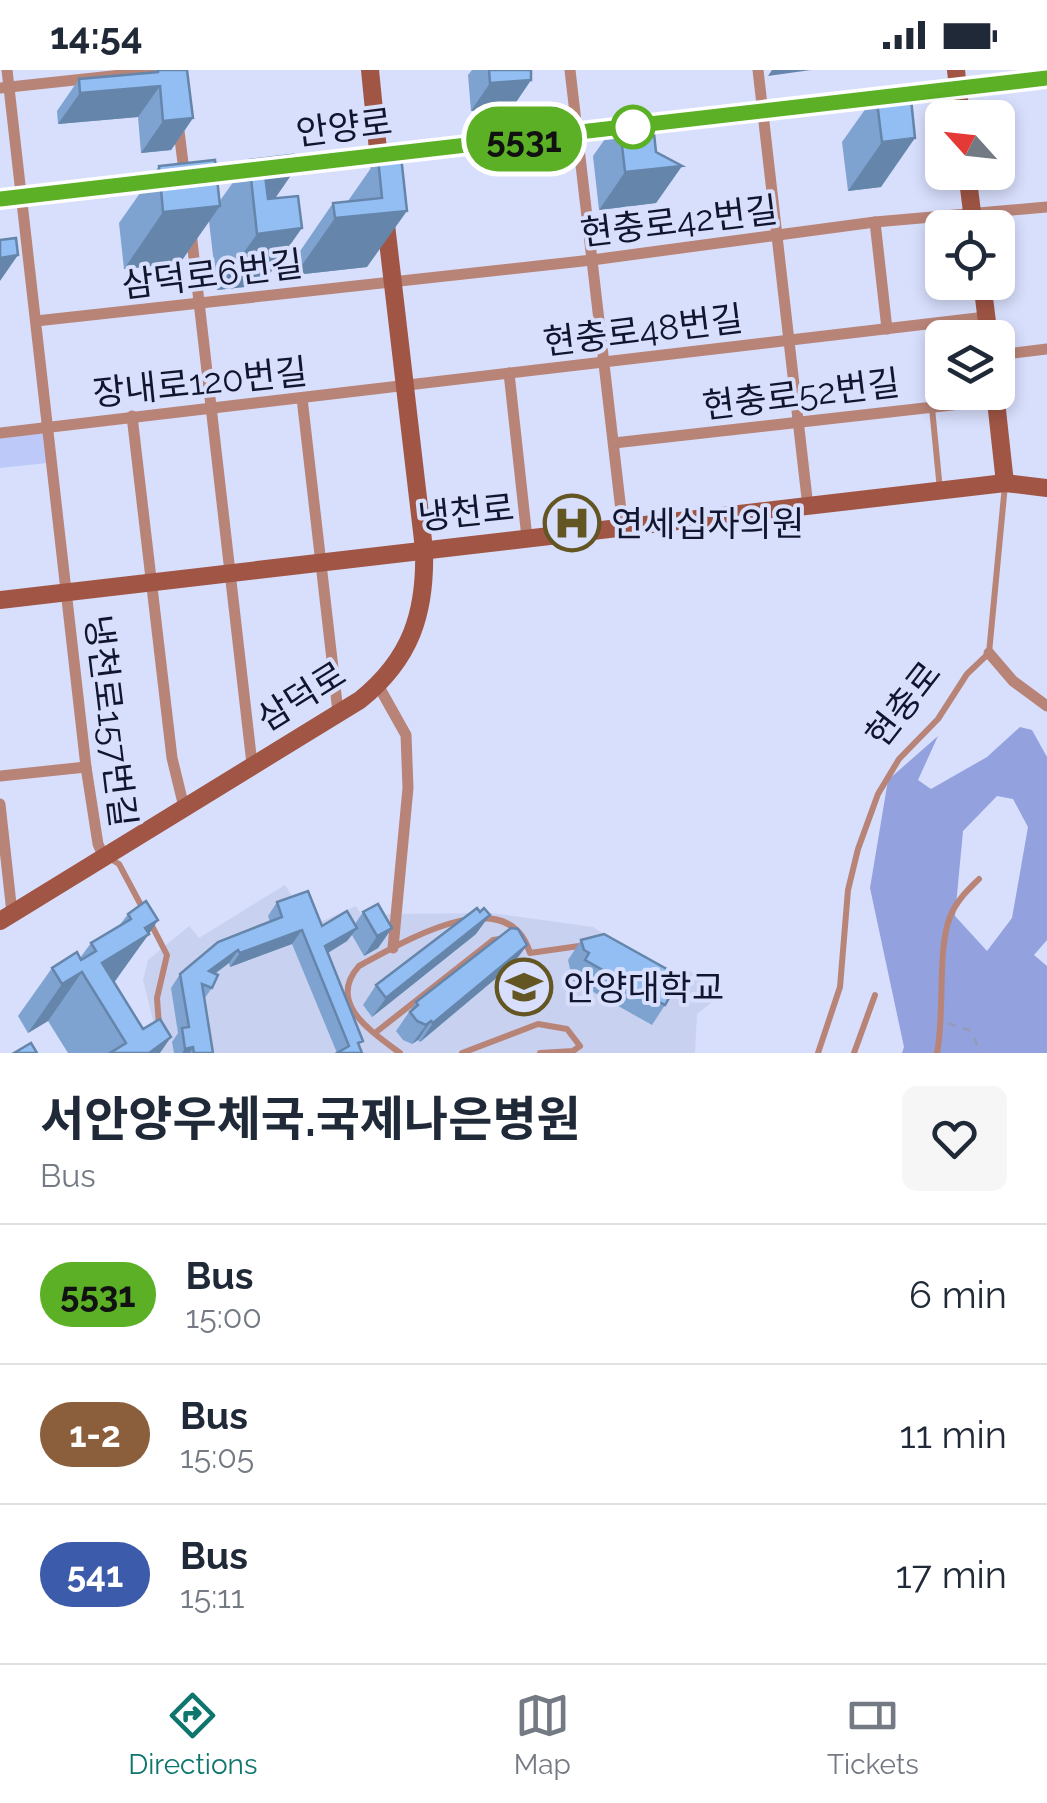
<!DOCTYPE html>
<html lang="en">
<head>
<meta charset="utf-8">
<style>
  :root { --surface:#fff; --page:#f6f6f7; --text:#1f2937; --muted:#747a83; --line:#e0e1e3; --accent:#0f766e }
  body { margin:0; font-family:Raleway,"Noto Sans KR",sans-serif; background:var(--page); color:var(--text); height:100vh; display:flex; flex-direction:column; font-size:38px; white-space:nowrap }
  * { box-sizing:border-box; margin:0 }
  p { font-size:32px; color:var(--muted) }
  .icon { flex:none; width:55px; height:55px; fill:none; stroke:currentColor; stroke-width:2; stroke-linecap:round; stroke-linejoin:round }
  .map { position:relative; height:983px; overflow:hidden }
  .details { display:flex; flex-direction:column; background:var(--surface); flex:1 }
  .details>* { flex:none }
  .badge { padding:0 20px; border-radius:32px; font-size:35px; line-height:65px }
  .needle { width:65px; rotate:297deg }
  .controls { position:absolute; left:925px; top:30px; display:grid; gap:20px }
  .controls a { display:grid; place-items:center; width:90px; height:90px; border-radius:15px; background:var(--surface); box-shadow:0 5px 15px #0003; font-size:50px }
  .map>.badge { position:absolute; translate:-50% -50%; box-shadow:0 0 0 5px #fff }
  .round { display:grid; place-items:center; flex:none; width:105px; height:105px; border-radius:15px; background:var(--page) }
  .headline { display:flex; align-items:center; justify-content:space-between; height:170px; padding:0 40px }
  h1 { font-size:48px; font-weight:700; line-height:75px }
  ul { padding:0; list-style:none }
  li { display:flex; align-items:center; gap:30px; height:140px; padding:0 40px; border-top:2px solid var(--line) }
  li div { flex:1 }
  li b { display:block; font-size:38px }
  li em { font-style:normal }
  li .badge { min-width:110px; font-weight:700; text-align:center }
  .status { display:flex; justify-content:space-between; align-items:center; height:70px; padding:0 50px; background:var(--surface); direction:ltr }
  .status svg { height:28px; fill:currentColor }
  .menu { display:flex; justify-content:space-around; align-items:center; height:140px; border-top:2px solid var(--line); background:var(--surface); font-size:28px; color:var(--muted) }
  .menu a { display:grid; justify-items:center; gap:5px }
  .menu .selected { color:var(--accent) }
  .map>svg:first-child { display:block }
  .built { fill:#c9d1f0 }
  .green { fill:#bdc9f8 }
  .forest { fill:#93a1de; fill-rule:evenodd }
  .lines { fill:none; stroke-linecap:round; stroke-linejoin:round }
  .path { stroke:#959bb6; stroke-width:2.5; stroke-dasharray:8 8; stroke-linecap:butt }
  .lane { stroke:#b98478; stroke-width:6 }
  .street { stroke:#b98478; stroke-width:11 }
  .secondary { stroke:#a15645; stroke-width:18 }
  .wall { fill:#7ea3d1 }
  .shaded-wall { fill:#6685aa }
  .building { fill:#92bef3; stroke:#6685aa; stroke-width:2.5 }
  .line-casing { stroke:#fff; stroke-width:22 }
  .line { stroke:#5bb025; stroke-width:15 }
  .stop-dot { fill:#fff; stroke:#5bb025; stroke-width:5 }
  .labels { text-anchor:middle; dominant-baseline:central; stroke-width:8; stroke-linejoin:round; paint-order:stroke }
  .street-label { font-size:35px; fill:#11152e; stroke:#d8dffc }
  .poi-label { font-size:35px; fill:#11152e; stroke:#d8dffc; text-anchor:start }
</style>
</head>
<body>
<div class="status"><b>14:54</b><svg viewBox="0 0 49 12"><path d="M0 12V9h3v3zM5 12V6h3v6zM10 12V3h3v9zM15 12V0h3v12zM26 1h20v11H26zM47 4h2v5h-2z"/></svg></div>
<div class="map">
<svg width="1047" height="983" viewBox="0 0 1047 983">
  <rect width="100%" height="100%" fill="#d8dffc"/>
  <path class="built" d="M285,815L311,856L356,836L366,852L388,844L491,843L593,857L674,909L685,897L721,925L697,944L695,983H161L143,910L148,890L189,856L199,868Z"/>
  <path class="green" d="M45,363L47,393L0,398V368Z"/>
  <path class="forest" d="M1020,657L1032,660L1047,687V870L1034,885L1047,896V983H902L904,977L870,818L888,710L938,666L918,710L931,719L987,687ZM997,726L1013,729L1028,757L1012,848L987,881L955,846L963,761Z"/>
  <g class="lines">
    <path class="path" d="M948,953L971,961L981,983"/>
    <g class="lane">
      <path d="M932,338L940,420"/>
      <path d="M109,788L119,794L143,839"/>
      <path d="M149,850L167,885L157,928L159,956"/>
      <path d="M375,963L493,870L500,869"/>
      <path d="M400,983C372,962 326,933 359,896C400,874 507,808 530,883L586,875"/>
      <path d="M462,983L538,954L567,959L580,976L573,981L540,983"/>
      <path d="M818,983L840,917L848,820L858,779L878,724L899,689L938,649L967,604L989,583L1005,415"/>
      <path d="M854,983L875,925"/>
      <path d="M937,983C945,944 937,879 950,847C956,831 967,821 979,809"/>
    </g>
    <g class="street">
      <path d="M7,0L86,697L98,774L103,785"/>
      <path d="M570,0L623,458"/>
      <path d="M758,0L808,437"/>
      <path d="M0,18L168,0"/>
      <path d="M178,53L185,109"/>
      <path d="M875,152L887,259"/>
      <path d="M191,162L252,694"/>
      <path d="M36,251L592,190L875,152L1047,137"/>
      <path d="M998,285L1047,279"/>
      <path d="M509,303L527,468"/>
      <path d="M302,328L338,642"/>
      <path d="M132,346L172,688L184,737"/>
      <path d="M0,363L986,247"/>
      <path d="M614,373L996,330"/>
      <path d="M989,583L1013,611L1047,636"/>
      <path d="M378,615L406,665L408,718L393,878"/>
      <path d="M0,706L86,697"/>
      <path d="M0,734L12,843"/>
    </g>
    <g class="secondary">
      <path d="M370,0L381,110"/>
      <path d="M956,0L961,48"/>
      <path d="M967,102L974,158"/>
      <path d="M194,107L1047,8"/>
      <path d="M0,129L168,110"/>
      <path d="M982,212L989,268"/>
      <path d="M995,322L1005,413"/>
      <path d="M0,530L1005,413L1047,418"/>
      <path d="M0,851L360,630C411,589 426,543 424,479L385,146"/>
    </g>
  </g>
  <g class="wall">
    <path d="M156,0H187L193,48L171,80L141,83L138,47L58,54L57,41L79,9L154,2Z"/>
    <path d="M472,0H531V10L512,38L471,41L468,5Z"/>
    <path d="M910,19L881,117L848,121L842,72L876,24Z"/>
    <path d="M619,49L656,82L682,96L656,133L599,140L593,86Z"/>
    <path d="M401,86L367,197L295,205L294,190L333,133L348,131L378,88Z"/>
    <path d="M249,90L275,128L262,215L217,220L209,151L180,193L124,199L119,153L159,96L219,132Z"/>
    <path d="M277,832L322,856L355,854L363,842L392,858L378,878L364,886L352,865L347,871L328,883L359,976L337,983L292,874L230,897L229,893L215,904L212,918L204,929L213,983H174L172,972L178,963L171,918L180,904L270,852L268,846Z"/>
    <path d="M128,844L158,850L114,913L143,959L160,983H68L48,951L28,963L18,946L52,898L80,888L91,873L119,856Z"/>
    <path d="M476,864L372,947L363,935L376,915Z"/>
    <path d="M581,870L665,935L652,955L572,910L576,902L570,899L568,890Z"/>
    <path d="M527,875L513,894L420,972L418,970L412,974L403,970L396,961L416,932Z"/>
  </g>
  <g class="shaded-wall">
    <path d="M772,0H811L768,6Z"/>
    <path d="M531,10L512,38L471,41L490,13Z"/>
    <path d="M160,16L138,47L58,54L80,23Z"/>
    <path d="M193,48L171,80L141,83L163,51Z"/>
    <path d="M915,68L881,117L848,121L882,72Z"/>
    <path d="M682,96L656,133L599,140L625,102Z"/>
    <path d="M294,101L256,156L265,105Z"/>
    <path d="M220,136L180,193L124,199L163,142Z"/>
    <path d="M407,141L367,197L295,205L335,148Z"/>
    <path d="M302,158L262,215L217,220L257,164Z"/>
    <path d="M18,185L0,211V188Z"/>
    <path d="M490,845L476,864L372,947L386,928Z"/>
    <path d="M158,850L149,864L114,912L102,893L145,858Z"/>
    <path d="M357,858L347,871L316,890L325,876Z"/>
    <path d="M392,858L378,878L364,886L377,866Z"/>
    <path d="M302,860L292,874L230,897L240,883Z"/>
    <path d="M527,875L513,894L420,972L433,953Z"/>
    <path d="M238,880L229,893L200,914L209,901Z"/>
    <path d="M82,902L48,951L28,963L62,914Z"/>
    <path d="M431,951L418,970L412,974L426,955Z"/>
    <path d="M171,967L160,983H149Z"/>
    <path d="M193,977L190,983H182L185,979Z"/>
  </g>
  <g class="building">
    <path d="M158,0H187L193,48L163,51L160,16L80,23L79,9L158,2Z"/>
    <path d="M489,0H531V10L490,13Z"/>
    <path d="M910,19L915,68L882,72L876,24Z"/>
    <path d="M652,45L656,82L682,96L625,102L619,49Z"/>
    <path d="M293,85L294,101L265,105L268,129L298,126L302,158L257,164L249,90Z"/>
    <path d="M401,86L407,141L335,148L333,133L382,128L378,88Z"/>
    <path d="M215,90L220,136L163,142L159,96Z"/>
    <path d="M16,168L18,185L0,188V170Z"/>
    <path d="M308,821L322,856L347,841L357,858L325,876L363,971L358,973L362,983H337L349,976L302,860L240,883L238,880L209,901L218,905L212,918L202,914L213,983H194L193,977L185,979L182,958L189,957L180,904L218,872L282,847L277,832Z"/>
    <path d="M146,831L158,850L145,858L149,864L102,893L143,959L160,949L171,967L149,983H110L126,973L82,902L62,914L52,898L77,882L81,890L96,881L91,873L131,849L128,844Z"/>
    <path d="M378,834L392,858L377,866L363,842Z"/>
    <path d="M477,838L480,842L484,838L490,845L386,928L376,915Z"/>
    <path d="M511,858L518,859L527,875L433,953L431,951L426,955L417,951L410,942L418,935L416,932Z"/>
    <path d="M604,864L681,907L665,935L585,890L589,883L584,880L581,870Z"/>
    <path d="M31,973L37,983H14Z"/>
  </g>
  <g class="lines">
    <g class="line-casing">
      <path id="line" d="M0,129L1047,8"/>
    </g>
    <use href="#line" class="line"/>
  </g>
  <defs>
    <g id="hospital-ring" transform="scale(2.875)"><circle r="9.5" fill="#d8dffc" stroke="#645623" stroke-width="1.5"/><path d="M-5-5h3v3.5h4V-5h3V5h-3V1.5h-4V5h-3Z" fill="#645623"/></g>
    <g id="university-ring" transform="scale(2.875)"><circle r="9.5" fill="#d8dffc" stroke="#645623" stroke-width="1.5"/><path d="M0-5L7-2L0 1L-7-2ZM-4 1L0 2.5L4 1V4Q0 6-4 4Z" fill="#645623"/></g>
  </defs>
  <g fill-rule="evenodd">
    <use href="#hospital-ring" x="572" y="453"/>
    <use href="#university-ring" x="524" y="917"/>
  </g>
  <circle class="stop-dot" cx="633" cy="57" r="20"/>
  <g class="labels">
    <g class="street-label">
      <text transform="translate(344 57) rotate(-7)">안양로</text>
      <text transform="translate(679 151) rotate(-7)">현충로42번길</text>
      <text transform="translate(212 204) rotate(-7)">삼덕로6번길</text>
      <text transform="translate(643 260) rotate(-7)">현충로48번길</text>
      <text transform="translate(200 312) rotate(-6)">장내로120번길</text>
      <text transform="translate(801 324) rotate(-7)">현충로52번길</text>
      <text transform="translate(466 442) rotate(-6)">냉천로</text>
      <text transform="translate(301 626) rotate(-32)">삼덕로</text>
      <text transform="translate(903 634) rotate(-52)">현충로</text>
      <text transform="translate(111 651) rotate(83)">냉천로157번길</text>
    </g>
    <g class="poi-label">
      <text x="611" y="453">연세십자의원</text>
      <text x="563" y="917">안양대학교</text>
    </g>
  </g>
</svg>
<div class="controls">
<a><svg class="needle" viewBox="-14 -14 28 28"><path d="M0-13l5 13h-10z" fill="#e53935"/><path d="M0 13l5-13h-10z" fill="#747a83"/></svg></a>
<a><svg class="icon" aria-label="locate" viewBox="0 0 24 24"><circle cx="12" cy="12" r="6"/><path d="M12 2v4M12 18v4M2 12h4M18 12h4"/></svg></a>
<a><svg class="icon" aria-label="layers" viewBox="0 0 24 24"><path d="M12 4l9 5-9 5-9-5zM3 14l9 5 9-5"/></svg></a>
</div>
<b class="badge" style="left:524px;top:69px;background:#5bb025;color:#111">5531</b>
</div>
<section class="details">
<div class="headline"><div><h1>서안양우체국.국제나은병원</h1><p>Bus</p></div><a class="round"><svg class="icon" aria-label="heart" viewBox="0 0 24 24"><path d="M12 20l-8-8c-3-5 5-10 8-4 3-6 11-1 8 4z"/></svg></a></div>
<ul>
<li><span class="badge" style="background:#5bb025;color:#111">5531</span><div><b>Bus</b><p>15:00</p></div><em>6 min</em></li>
<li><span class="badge" style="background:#8b5e3c;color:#fff">1-2</span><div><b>Bus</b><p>15:05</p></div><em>11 min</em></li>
<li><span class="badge" style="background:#3d5bab;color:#fff">541</span><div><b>Bus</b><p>15:11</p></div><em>17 min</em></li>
</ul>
</section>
<nav class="menu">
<a class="selected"><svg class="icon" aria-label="directions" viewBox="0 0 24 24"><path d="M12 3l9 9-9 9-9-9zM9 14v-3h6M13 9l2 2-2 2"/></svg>Directions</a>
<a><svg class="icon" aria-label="map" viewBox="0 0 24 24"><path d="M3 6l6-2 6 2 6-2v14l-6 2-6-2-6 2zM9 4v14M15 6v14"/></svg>Map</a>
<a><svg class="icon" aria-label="tickets" viewBox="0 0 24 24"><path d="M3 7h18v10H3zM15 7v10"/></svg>Tickets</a>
</nav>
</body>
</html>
